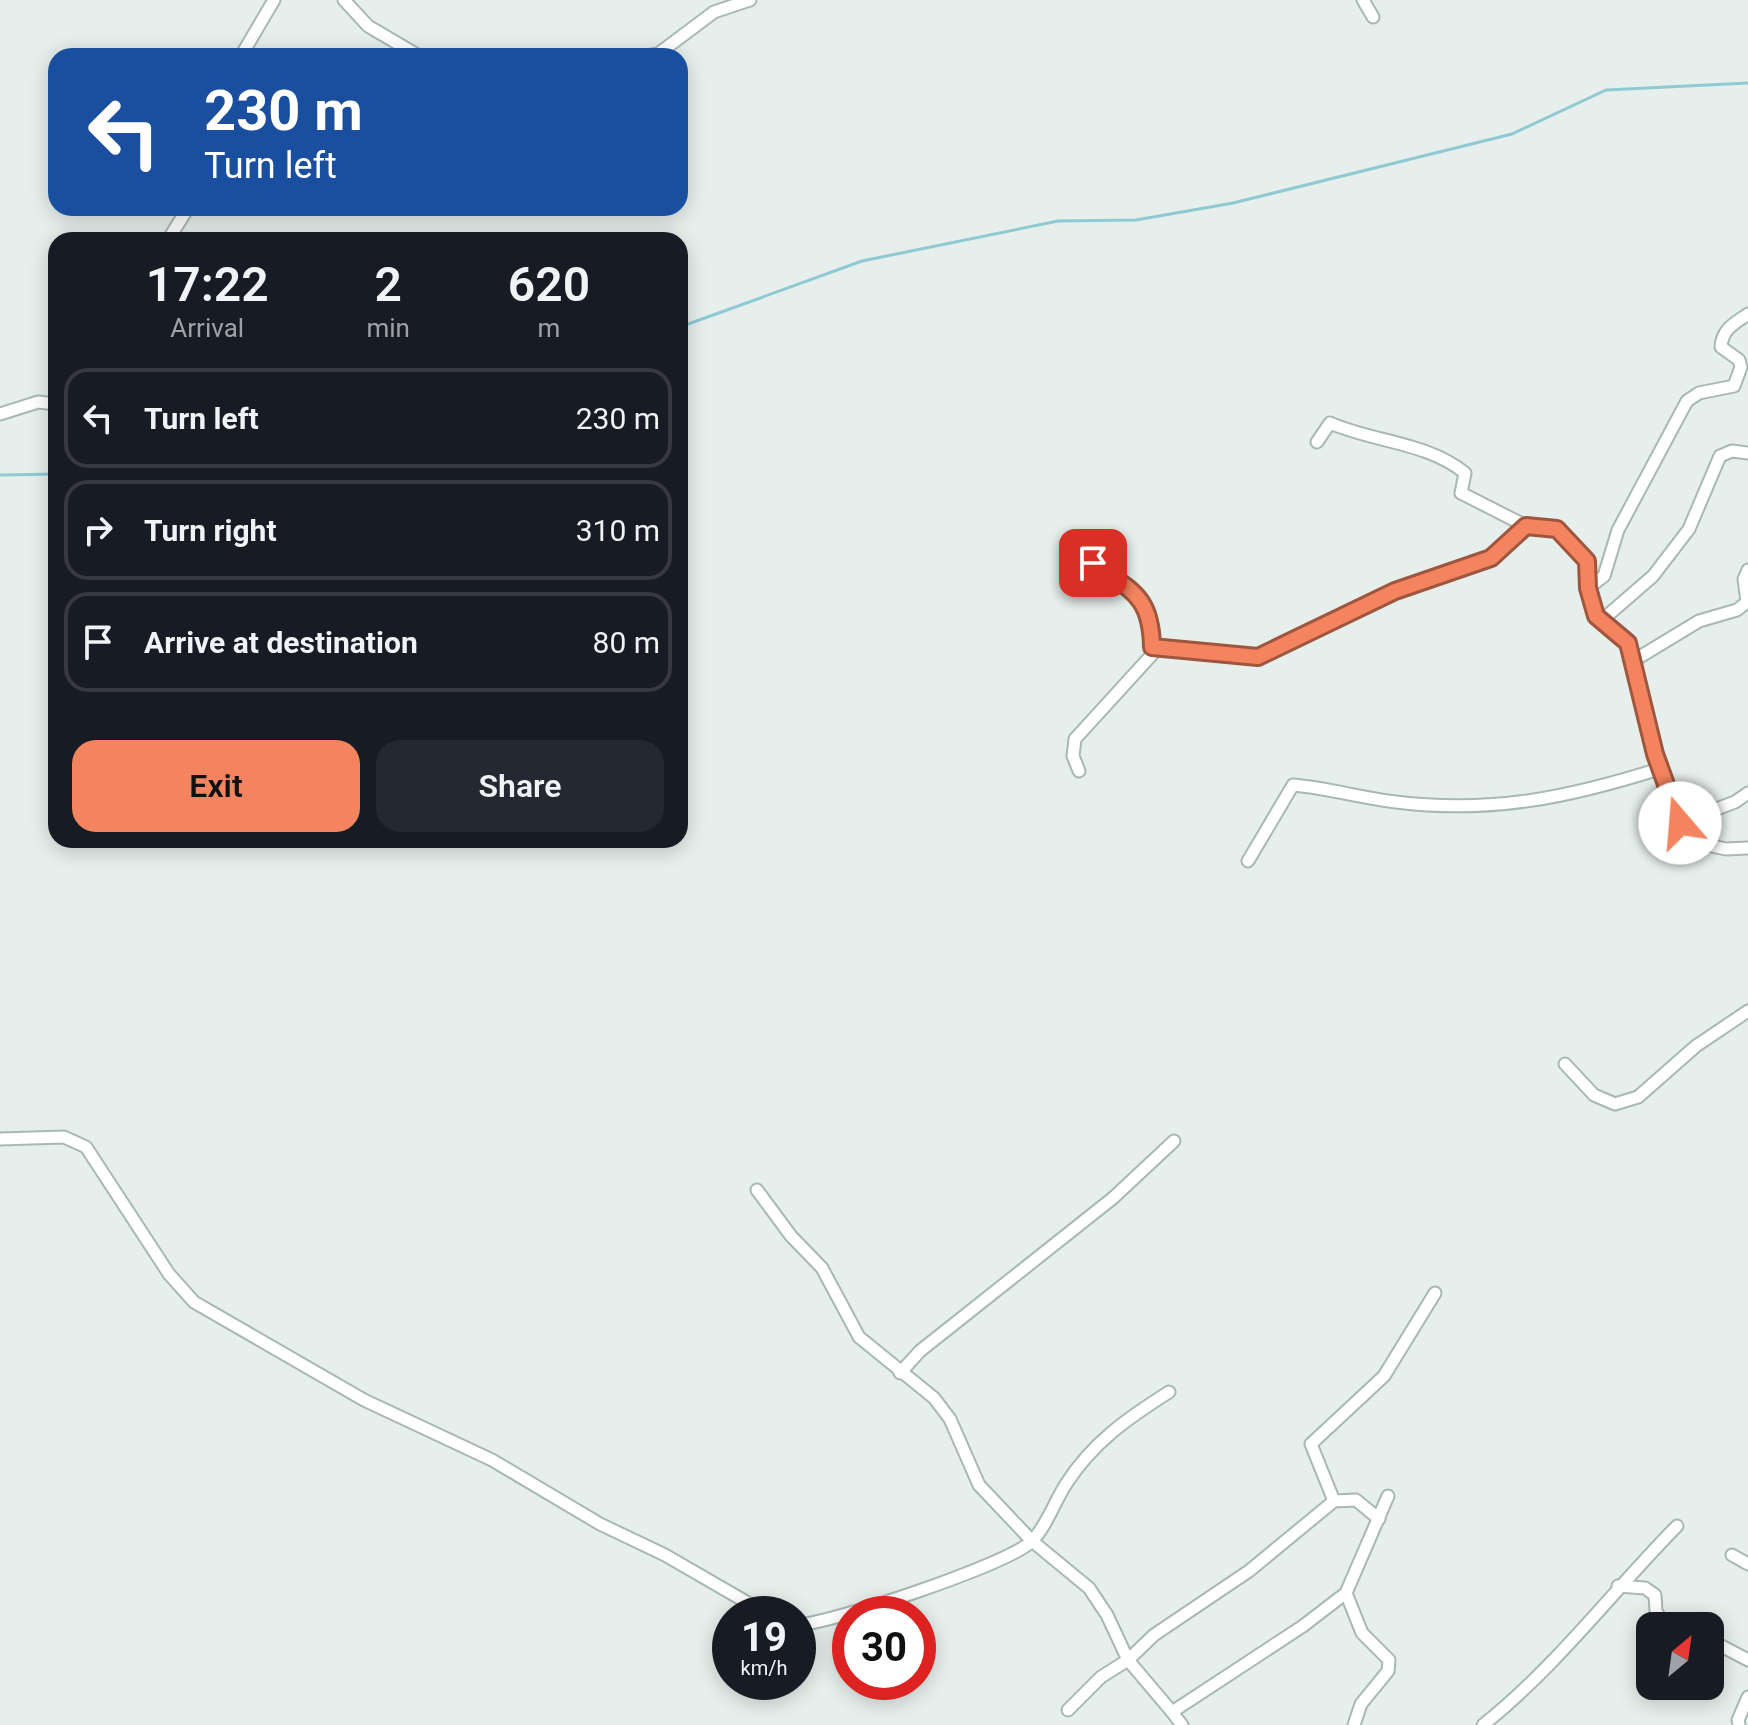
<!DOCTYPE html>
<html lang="en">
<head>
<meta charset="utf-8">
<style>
	:root { --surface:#171b24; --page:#242831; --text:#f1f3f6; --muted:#9ea1a6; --line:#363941; --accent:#f4845f }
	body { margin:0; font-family:Roboto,sans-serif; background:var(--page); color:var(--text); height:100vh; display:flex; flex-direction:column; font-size:30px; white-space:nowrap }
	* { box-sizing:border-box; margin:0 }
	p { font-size:26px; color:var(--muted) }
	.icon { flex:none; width:44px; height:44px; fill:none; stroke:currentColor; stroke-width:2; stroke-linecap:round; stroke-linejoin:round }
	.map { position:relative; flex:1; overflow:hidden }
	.drawer { position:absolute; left:48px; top:232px; width:640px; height:616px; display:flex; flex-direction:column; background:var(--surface); border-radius:24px; box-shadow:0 4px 20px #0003 }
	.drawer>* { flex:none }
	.top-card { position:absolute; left:48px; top:48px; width:640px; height:168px; border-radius:24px; box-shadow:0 4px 20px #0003; background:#1a4fa0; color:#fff; overflow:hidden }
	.needle { width:52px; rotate:29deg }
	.tools { position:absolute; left:1636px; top:1612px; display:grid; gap:16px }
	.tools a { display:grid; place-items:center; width:88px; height:88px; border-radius:16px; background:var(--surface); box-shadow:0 4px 20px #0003; font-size:40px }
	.speed { position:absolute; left:712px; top:1596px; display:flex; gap:16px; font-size:40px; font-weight:700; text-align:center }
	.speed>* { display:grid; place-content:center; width:104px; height:104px; border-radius:50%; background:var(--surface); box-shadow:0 4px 20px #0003; line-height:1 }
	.speed small { font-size:20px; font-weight:400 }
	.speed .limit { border:12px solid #d22; background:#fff; color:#111 }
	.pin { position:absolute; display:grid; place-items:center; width:68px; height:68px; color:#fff; margin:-34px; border-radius:16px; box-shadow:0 4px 12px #0006 }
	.me { position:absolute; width:88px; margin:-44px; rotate:342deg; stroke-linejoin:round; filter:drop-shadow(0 0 6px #0008) }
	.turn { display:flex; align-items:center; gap:28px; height:168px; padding:0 24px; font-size:36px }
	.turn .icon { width:104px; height:104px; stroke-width:2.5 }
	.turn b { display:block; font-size:56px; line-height:68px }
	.eta { display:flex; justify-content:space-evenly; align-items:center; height:136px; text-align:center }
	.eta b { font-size:48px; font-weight:600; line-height:56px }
	.button { display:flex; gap:16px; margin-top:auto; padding:16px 24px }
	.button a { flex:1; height:92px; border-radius:24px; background:var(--accent); color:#111; font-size:32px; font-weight:600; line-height:92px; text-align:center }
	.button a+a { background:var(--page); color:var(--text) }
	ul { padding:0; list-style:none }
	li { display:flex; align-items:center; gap:24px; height:100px; margin:0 16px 12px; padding:0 8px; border:4px solid var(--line); border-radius:24px }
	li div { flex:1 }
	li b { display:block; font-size:30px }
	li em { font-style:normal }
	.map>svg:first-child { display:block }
</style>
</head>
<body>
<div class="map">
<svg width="1748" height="1725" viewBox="0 0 1748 1725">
	<rect width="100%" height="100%" fill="#e6efeb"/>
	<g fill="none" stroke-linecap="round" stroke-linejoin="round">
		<!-- stream -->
		<g stroke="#8ec9d4" stroke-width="3">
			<polyline points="680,327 862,261 1058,221 1136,220 1233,203 1512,134 1606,90 1748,83"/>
			<polyline points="0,475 56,474"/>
		</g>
		<defs>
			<g id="minor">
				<polyline points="344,0 368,26 419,56"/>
				<polyline points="1363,0 1373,17"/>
				<polyline points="241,56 274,0"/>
				<polyline points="645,56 658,54 714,12 750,0"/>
				<polyline points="168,240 188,208"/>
				<polyline points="0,414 38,402 56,404"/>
				<path d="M1317,442L1330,423C1373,442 1427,442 1465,473L1461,493L1526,526L1557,529L1587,561L1590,603L1596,616L1628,643L1655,754L1680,823L1693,842L1726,849L1748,848"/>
				<path d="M1093,563C1131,591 1151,595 1152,647L1258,657L1395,591L1491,558L1526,526"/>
				<path d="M1588,588L1604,576L1618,530L1687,401L1699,393L1734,386L1741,367L1739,360L1721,347C1722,329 1735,323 1748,314"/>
				<polyline points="1601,621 1653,576 1689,529 1720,456 1732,451 1748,453"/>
				<polyline points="1633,661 1699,621 1737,610 1747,602 1744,579 1748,570"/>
				<polyline points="1079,771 1073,756 1075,739 1158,648"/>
				<polyline points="1680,823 1735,802 1748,793"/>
				<path d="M1248,861L1293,785C1328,788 1362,798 1396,802C1492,814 1571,797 1662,768"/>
				<polyline points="1565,1064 1594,1095 1615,1104 1638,1097 1696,1046 1748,1011"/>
				<polyline points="0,1139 64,1137 86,1147 169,1274 194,1302 364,1400 492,1460 600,1524 665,1555 767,1614"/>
				<polyline points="757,1190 791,1236 822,1268 859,1337 934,1398 950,1419 979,1485 1032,1541 1089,1588 1107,1615 1128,1660 1101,1677 1068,1710"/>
				<polyline points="900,1373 920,1351 1113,1198 1174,1141"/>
				<polyline points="1334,1501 1311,1444 1384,1376 1435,1293"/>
				<polyline points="1732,1555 1748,1564"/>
				<polyline points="1618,1586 1645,1588 1655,1595 1656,1611 1665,1626"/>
				<polyline points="1346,1593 1362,1633 1389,1660 1388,1671 1361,1704 1354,1725"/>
				<path d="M798,1625C832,1623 1009,1564 1032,1541C1046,1527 1055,1501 1066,1484C1093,1442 1128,1418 1169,1392"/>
				<polyline points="1710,1640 1748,1660"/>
				<polyline points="1172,1712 1128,1660 1154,1635 1249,1571 1334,1501 1356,1500 1379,1519"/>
				<polyline points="1182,1725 1172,1712 1303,1626 1346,1593 1388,1496"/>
				<path d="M1483,1725C1556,1667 1612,1592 1677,1526"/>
				<polyline points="1739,1725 1738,1720 1748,1697"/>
			</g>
		</defs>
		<!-- minor casing -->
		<use href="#minor" stroke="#a8b8b2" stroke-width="15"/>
		<!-- minor -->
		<use href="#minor" stroke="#fff" stroke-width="11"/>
	</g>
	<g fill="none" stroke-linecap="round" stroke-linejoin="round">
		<defs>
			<path id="route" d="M1093,563C1131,591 1151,595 1152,647L1258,657L1395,591L1491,558L1526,526L1557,529L1587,561L1588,588L1596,616L1628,643L1655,754L1680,823"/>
		</defs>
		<!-- route casing -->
		<use href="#route" stroke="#9f563e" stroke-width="20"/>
		<!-- route -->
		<use href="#route" stroke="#f4845f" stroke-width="14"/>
	</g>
</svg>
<div class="tools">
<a><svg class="needle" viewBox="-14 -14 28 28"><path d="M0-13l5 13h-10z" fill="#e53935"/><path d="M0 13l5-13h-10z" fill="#9ea1a6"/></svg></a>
</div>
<div class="speed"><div>19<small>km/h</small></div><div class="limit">30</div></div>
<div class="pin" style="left:1093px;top:563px;background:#d93025"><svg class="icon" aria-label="arrive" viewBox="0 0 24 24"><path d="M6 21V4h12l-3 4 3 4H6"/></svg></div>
<svg class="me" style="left:1680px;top:823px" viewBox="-20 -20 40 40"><circle r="19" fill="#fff"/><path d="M0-13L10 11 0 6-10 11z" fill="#f4845f"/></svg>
<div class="top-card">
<div class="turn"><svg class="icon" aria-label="left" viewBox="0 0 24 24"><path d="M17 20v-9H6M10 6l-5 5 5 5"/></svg><div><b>230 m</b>Turn left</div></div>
</div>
<section class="drawer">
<div class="eta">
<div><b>17:22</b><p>Arrival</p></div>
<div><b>2</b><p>min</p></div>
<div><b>620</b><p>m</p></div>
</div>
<ul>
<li><svg class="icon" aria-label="left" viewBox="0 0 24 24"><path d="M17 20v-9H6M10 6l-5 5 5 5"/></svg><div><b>Turn left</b></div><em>230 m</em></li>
<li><svg class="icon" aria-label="right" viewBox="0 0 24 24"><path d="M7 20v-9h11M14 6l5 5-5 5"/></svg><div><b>Turn right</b></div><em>310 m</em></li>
<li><svg class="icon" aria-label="arrive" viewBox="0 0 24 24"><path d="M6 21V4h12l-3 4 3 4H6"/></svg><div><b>Arrive at destination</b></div><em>80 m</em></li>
</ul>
<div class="button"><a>Exit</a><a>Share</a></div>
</section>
</div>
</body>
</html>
